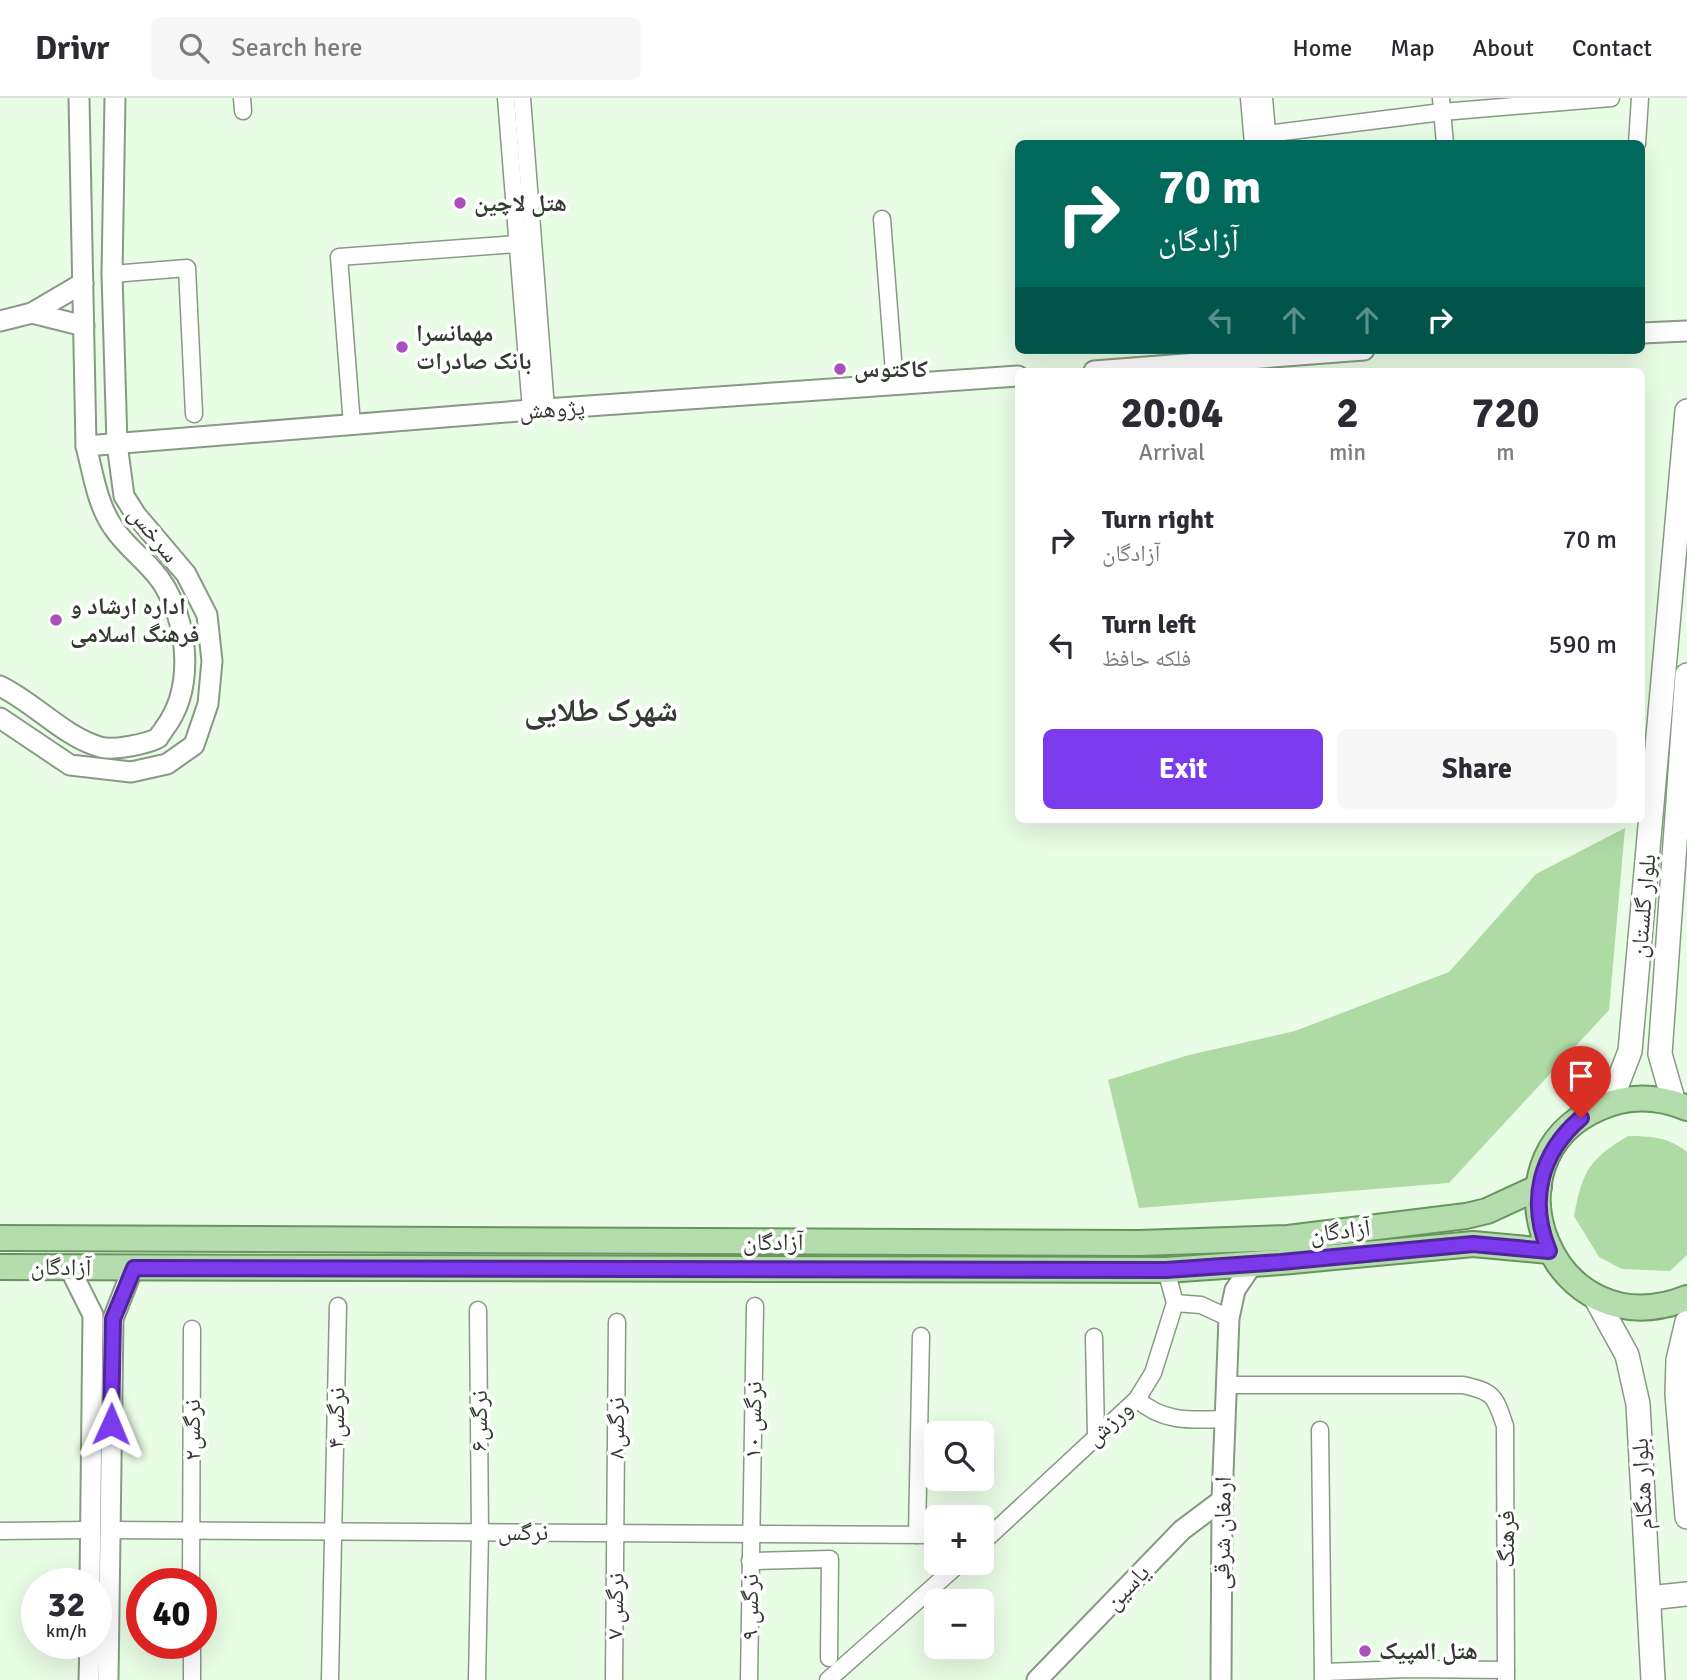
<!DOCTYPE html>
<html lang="en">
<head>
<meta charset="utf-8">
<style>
	:root { --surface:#fff; --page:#f7f7f7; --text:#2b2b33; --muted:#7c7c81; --line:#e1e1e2; --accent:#7c3aed }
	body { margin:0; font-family:Signika,"Noto Naskh Arabic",sans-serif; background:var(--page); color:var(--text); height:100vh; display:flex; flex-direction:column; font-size:26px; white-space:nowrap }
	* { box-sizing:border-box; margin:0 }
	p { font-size:23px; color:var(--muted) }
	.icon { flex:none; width:38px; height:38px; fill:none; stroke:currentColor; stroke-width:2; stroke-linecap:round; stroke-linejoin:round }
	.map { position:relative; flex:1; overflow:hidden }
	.sheet { position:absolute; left:1015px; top:270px; width:630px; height:455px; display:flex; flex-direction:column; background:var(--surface); border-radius:10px; box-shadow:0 7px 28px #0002 }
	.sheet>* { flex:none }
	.banner { position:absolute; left:1015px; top:42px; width:630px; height:214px; border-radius:10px; box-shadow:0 7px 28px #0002; background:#00695c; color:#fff; overflow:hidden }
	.buttons { position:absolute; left:924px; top:1323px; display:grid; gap:14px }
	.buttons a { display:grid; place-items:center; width:70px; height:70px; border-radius:10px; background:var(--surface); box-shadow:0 7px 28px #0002; font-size:35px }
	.speed { position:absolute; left:21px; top:1470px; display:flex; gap:14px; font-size:35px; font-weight:700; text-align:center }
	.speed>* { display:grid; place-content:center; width:91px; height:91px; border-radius:50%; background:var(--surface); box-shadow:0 7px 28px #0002; line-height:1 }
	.speed small { font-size:18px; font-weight:400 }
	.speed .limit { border:10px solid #d22; background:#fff; color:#111 }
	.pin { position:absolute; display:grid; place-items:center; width:60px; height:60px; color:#fff; margin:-72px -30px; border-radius:50% 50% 50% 0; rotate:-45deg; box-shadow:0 0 7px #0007 }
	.pin .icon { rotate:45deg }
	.me { position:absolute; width:77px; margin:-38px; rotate:1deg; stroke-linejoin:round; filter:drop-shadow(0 0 5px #0008) }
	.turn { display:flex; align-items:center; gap:24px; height:147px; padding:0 28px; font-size:32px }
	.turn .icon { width:91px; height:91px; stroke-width:2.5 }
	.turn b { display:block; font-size:49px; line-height:60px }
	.lanes { display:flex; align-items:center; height:66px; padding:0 28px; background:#0003; justify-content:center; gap:35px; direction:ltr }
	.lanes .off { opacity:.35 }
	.eta { display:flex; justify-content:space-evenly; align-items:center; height:119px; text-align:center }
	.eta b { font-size:42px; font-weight:800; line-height:49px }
	.action { display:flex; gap:14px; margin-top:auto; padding:14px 28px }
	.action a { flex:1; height:80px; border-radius:10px; background:var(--accent); color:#fff; font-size:28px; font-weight:800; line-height:80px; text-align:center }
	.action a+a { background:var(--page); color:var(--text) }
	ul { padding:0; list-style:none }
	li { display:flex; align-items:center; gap:21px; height:105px; padding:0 28px }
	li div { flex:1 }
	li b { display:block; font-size:26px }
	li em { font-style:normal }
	header { display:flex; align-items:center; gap:42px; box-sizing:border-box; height:98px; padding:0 35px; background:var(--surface); border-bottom:2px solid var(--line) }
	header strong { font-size:33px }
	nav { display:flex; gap:38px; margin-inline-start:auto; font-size:24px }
	.search { width:490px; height:63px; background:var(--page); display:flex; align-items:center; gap:18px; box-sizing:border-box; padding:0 24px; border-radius:10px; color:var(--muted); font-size:26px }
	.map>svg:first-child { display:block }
</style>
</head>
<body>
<header>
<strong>Drivr</strong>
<div class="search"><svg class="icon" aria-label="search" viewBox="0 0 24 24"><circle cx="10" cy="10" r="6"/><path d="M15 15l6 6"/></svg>Search here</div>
<nav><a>Home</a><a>Map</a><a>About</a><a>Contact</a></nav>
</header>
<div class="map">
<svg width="1687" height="1582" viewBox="0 0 1687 1582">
	<rect width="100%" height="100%" fill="#e9fce5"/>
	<!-- green -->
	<g fill="#aedaa4">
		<polygon points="1625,730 1609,912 1449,1085 1139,1110 1108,982 1189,957 1295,933 1449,874 1536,776"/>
		<path d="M1628,1038C1651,1038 1668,1039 1687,1054V1157L1670,1173L1622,1171L1599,1159L1574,1118C1582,1074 1589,1061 1628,1038Z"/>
	</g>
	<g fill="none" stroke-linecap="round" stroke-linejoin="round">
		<defs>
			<g id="minor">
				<polyline points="242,0 243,13"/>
				<polyline points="506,0 531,312"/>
				<polyline points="522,0 546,311"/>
				<polyline points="1249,0 1253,46"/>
				<polyline points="1264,0 1268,46"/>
				<polyline points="1441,0 1445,46"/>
				<polyline points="1267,36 1442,14 1611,0"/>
				<polyline points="1637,46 1640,0"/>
				<polyline points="882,121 895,287"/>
				<polyline points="112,176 187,170 194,316"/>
				<polyline points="352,327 339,159 518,146"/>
				<polyline points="1175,1205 1201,1207 1229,1220"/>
				<polyline points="1094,1239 1096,1337"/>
				<path d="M1227,1287H1463C1495,1294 1495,1299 1505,1328L1506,1582"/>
				<path d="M1137,1301C1163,1325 1192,1322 1225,1321"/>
				<polyline points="1320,1332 1323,1582"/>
				<polyline points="109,1432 936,1437"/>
				<polyline points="0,1433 90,1432"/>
				<polyline points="917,1437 921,1238"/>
				<polyline points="982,1445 1137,1301 1153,1275 1175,1205 1166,1172"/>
				<polyline points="750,1463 830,1461 829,1560"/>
				<polyline points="191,1486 192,1231"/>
				<polyline points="192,1545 192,1582"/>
				<polyline points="1324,1574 1408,1571 1506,1572"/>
				<polyline points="330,1582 338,1208"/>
				<polyline points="477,1582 480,1434 478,1212"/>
				<polyline points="614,1582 617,1224"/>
				<polyline points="749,1582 755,1208"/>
				<polyline points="828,1582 960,1465"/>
			</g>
			<g id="tertiary">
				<polyline points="32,215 84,228"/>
				<polyline points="0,223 32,215 83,185"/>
				<polyline points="1642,235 1687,233"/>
				<polyline points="1094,273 1364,252"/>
				<polyline points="86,348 531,312 1018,278"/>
				<path d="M0,588C35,605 63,638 100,649C112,653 147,646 158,640C158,639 164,632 164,631C194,592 189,531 165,489C152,466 127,451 113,429C97,406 93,375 86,348L79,0"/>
				<polyline points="0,620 70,667 131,674 167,666 194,647 208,606 212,563 207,517 186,476 136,417 124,398 117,346 112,176 115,0"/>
				<polyline points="69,1169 93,1217 90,1486"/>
				<polyline points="89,1582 90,1545"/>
				<polyline points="108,1582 113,1221 133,1170"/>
				<polyline points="1037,1582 1182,1432 1222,1402"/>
				<polyline points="1221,1582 1222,1402 1229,1220 1235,1192 1252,1167"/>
			</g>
			<g id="secondary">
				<polyline points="1610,1005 1630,953 1687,313"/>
				<polyline points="1674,1005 1660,956 1687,577"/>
				<polyline points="1595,1199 1627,1257 1638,1306 1653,1582"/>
				<polyline points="1687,1224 1678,1262 1677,1296 1687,1419"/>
				<polyline points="1649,1500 1687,1496"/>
			</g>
			<g id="primary">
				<path d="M1687,1010C1658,998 1628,997 1599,1010C1478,1062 1552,1254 1687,1200"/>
				<polyline points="0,1140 1139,1145 1288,1140 1466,1118 1487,1113 1539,1089"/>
				<polyline points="0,1169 1166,1172 1281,1164 1473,1146 1549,1153"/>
			</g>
		</defs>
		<!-- minor casing -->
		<use href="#minor" stroke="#889a85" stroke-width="19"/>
		<!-- tertiary casing -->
		<use href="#tertiary" stroke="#889a85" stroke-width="23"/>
		<!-- secondary casing -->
		<use href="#secondary" stroke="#889a85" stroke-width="26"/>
		<!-- primary casing -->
		<use href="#primary" stroke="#67955e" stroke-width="28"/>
		<!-- minor -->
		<use href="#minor" stroke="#fff" stroke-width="16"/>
		<!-- tertiary -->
		<use href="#tertiary" stroke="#fff" stroke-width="19"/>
		<!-- secondary -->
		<use href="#secondary" stroke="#fff" stroke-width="23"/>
		<!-- primary -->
		<use href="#primary" stroke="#b5dcac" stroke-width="24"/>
	</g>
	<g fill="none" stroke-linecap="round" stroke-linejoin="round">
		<defs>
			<path id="route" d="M111,1326L113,1221L134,1170L1166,1172L1281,1164L1473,1146L1549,1153C1528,1103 1540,1055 1581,1020"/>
		</defs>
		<!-- route casing -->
		<use href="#route" stroke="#51269a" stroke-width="18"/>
		<!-- route -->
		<use href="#route" stroke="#7c3aed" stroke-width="12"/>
	</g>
	<!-- markers -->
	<g fill="#a950bc" stroke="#fff" stroke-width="2.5">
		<circle cx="460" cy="105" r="7"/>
		<circle cx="402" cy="249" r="7"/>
		<circle cx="840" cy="271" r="7"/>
		<circle cx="56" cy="522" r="7"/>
		<circle cx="1365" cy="1553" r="7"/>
	</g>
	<g text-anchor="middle" stroke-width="7" stroke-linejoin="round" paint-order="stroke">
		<!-- poi labels -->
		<g font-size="24" font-weight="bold" fill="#343b32" stroke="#fff" text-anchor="start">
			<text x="474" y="113">هتل لاچین</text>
			<text x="416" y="243">مهمانسرا<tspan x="416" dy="28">بانک صادرات</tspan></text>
			<text x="854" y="279">کاکتوس</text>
			<text x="70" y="516">اداره ارشاد و<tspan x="70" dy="28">فرهنگ اسلامی</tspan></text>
			<text x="1379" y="1561">هتل المپیک</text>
		</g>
		<!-- street labels -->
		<g font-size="24" fill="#343b32" stroke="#fff">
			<text transform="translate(552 311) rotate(-4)" y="8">پژوهش</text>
			<text transform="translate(154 436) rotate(51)" y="8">سرخس</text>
			<text transform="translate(1643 808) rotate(-85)" y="8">بلوار گلستان</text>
			<text transform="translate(1340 1133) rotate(-7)" y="8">آزادگان</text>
			<text x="773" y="1152">آزادگان</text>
			<text transform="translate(61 1169) rotate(1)" y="8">آزادگان</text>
			<text transform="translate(336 1320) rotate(-89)" y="8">نرگس۴</text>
			<text transform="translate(753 1322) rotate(-89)" y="8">نرگس ۱۰</text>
			<text transform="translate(479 1323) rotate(-90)" y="8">نرگس۶</text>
			<text transform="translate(1109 1325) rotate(-42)" y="8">ورزش</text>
			<text transform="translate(616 1330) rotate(-90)" y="8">نرگس۸</text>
			<text transform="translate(192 1332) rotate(-90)" y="8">نرگس۲</text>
			<text transform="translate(1642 1386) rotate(-93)" y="8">بلوار هنگام</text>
			<text x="523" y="1442">نرگس</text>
			<text transform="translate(1222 1435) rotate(-89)" y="8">ارمغان شرقی</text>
			<text transform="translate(1506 1441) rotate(-90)" y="8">فرهنگ</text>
			<text transform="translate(1127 1489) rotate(-46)" y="8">یاسین</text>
			<text transform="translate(615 1508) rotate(-89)" y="8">نرگس ۷</text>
			<text transform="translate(750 1509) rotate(-90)" y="8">نرگس ۹</text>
		</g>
		<!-- district labels -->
		<g font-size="32" font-weight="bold" fill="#343b32" stroke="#fff">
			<text x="601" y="623">شهرک طلایی</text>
		</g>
	</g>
</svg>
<div class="buttons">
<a><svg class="icon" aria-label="search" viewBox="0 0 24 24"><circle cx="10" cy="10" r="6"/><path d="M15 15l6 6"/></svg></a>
<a>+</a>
<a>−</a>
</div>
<div class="speed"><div>32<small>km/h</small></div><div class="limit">40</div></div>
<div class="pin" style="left:1581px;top:1020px;background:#d93025"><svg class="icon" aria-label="arrive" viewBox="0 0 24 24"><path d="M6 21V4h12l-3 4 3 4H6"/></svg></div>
<svg class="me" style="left:111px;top:1326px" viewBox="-20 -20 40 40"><path d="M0-17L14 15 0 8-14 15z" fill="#7c3aed" stroke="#fff" stroke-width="4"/></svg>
<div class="banner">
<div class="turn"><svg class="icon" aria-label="right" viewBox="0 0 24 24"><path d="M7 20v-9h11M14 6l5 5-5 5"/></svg><div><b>70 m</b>آزادگان</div></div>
<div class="lanes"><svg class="icon off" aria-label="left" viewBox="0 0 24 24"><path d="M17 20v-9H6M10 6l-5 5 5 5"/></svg><svg class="icon off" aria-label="ahead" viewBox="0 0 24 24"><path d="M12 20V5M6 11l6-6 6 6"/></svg><svg class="icon off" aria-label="ahead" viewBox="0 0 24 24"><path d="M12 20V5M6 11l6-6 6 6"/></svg><svg class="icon" aria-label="right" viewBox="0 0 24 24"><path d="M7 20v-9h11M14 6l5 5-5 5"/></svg></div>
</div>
<section class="sheet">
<div class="eta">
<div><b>20:04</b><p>Arrival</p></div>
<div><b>2</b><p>min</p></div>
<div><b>720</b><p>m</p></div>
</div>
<ul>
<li><svg class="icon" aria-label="right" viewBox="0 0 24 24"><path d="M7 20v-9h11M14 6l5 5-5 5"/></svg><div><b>Turn right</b><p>آزادگان</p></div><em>70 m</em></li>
<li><svg class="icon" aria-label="left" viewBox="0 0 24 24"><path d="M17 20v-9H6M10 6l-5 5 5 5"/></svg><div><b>Turn left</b><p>فلکه حافظ</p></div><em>590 m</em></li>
</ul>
<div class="action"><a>Exit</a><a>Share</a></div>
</section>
</div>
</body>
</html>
